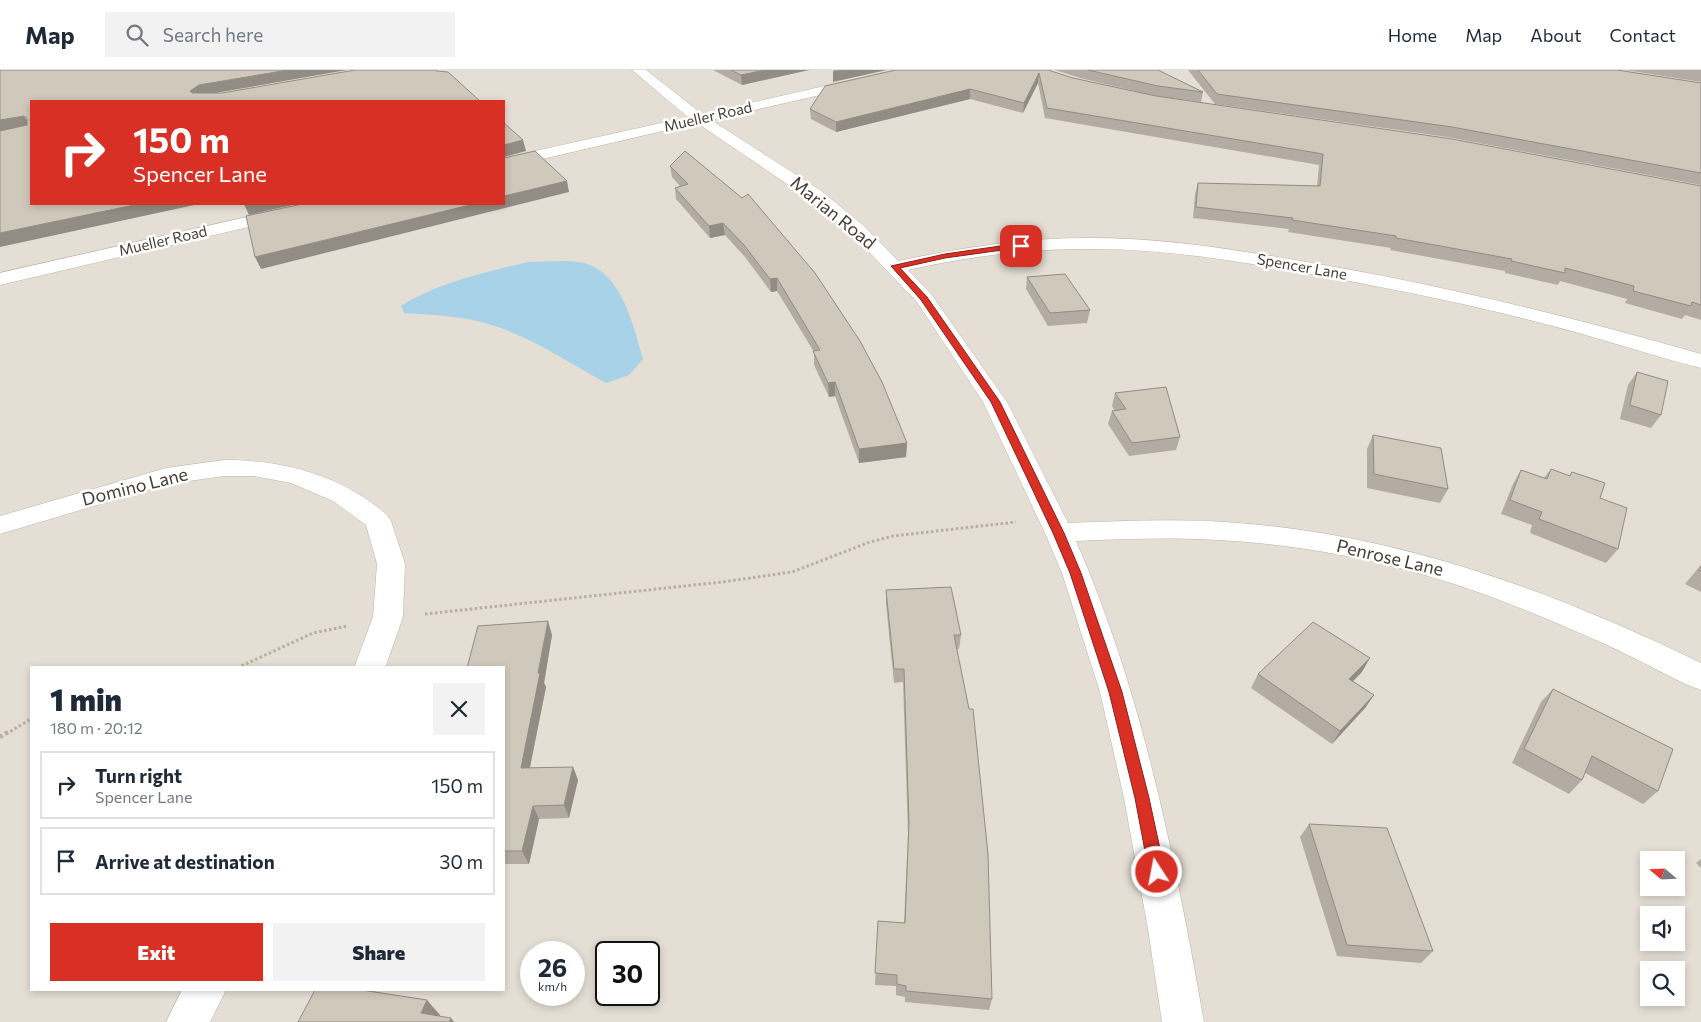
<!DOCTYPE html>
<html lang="en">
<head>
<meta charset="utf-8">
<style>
	:root { --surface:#fff; --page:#f2f2f3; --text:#1f2937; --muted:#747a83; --line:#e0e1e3; --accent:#d93025 }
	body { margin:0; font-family:Commissioner,sans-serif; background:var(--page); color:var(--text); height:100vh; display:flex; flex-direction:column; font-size:19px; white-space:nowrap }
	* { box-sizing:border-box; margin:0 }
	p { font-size:16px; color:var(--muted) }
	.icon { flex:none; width:28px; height:28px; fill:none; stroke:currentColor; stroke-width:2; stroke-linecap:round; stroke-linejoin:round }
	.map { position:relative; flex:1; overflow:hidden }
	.sheet { position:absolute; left:30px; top:596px; width:475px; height:325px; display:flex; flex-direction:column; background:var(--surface); border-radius:0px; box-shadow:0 2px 8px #0003 }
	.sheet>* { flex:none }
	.guide { position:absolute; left:30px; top:30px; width:475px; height:105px; border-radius:0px; box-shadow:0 2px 8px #0003; background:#d93025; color:#fff; overflow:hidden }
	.needle { width:32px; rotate:289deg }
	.tools { position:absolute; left:1640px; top:781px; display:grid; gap:10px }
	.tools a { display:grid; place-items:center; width:45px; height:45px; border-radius:0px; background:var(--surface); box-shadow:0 2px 8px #0003; font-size:25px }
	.speed { position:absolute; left:520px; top:871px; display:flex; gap:10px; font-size:25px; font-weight:700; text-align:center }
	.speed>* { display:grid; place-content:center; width:65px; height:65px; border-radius:50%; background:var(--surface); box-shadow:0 2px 8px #0003; line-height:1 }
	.speed small { font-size:12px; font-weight:400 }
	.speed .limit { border:2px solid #111; border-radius:8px; background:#fff; color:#111 }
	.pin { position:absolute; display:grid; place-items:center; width:42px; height:42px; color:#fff; margin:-21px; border-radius:10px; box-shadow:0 2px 8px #0006 }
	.me { position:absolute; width:55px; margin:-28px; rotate:349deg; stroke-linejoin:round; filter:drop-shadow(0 0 4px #0008) }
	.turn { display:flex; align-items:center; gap:18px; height:105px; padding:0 20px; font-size:22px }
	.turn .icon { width:65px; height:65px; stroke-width:2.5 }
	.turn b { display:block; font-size:35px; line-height:42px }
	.round { display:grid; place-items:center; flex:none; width:52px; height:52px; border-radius:0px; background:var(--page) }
	.head { display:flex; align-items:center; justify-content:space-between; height:85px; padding:0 20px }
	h1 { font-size:30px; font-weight:800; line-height:38px }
	.cta { display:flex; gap:10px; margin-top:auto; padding:10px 20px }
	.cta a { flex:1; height:58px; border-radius:0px; background:var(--accent); color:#fff; font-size:20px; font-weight:800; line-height:58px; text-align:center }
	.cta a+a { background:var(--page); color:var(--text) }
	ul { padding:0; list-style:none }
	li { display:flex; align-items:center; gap:15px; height:68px; margin:0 10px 8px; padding:0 10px; border:2px solid var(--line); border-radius:0px }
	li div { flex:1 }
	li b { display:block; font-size:19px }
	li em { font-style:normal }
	header { display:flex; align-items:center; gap:30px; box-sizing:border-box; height:70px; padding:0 25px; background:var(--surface); border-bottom:1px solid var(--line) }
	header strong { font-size:24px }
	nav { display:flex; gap:28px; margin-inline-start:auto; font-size:18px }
	.search { width:350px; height:45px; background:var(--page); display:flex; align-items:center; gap:12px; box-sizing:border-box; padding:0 18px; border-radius:0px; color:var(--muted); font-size:19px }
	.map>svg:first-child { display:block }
</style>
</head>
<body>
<header>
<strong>Map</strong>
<div class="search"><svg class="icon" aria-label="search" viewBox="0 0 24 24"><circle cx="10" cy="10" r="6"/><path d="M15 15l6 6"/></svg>Search here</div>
<nav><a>Home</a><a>Map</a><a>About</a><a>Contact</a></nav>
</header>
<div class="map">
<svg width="1701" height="952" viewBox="0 0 1701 952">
	<rect width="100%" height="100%" fill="#f1ede6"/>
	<!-- residential -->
	<path fill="#e4ded4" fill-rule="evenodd" d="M0,0H1701V952H0ZM31,31H504V134H31ZM31,598H504V920H31ZM1649,790H1676V818H1649ZM1649,845H1676V872H1649ZM531,882H574V925H531ZM606,882H649V925H606ZM1649,900H1676V928H1649Z"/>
	<!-- water -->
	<path fill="#a8d2e8" d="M528,192C544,192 562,190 578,192C621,197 633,255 643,289L629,305L606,313C569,293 533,268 492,255C464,246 433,245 404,243L401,236C437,213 487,202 528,192Z"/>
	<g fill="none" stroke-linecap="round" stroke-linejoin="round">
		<defs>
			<g id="minor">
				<path d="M632,0H646L702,44L895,0H918L912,4L711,50L820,120L863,155L898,191C960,178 1022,168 1085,168C1158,167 1230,179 1301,191C1437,214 1569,246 1701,284V298C1649,285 1597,267 1545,254C1462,232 1378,216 1294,201C1225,189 1155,178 1085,179C1025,179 966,187 908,200L931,224L1007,332L1068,453C1124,451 1181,448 1238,453C1401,465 1555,522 1701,593V620C1678,612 1657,599 1636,589C1600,571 1563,555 1525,540C1428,500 1322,475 1216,470C1170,467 1123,469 1076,471C1143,624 1175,789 1204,952H1162L1148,859L1124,728L1100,622L1062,503L1045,463L983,332L917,232L851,163L808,128L697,53L504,98V88L688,47Z"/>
				<polygon points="304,134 334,134 331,138 325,139 0,215 0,203"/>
				<path d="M224,390C275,390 326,401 369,431C377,437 386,442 391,451L405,494L403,547L385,598H354L373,547L377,494L366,455L333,431L291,413L254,406H224L168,414L0,464V446L166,398Z"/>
				<polygon points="182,920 226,920 210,952 166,952"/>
			</g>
		</defs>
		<!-- minor casing -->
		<use href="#minor" stroke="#bbb4a9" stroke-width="1"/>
		<!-- path-far1 -->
		<g stroke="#bbae9c" stroke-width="3" stroke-dasharray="2.5 2.5" stroke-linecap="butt">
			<polyline points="425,544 722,512 792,502 870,472 893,466 1016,452"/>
			<polyline points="237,598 313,563 347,556"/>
			<polyline points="6,664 31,649"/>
		</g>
		<!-- path -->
		<polyline stroke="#bbae9c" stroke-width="4.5" stroke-dasharray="3 3" stroke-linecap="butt" points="0,667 8,662"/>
		<!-- minor -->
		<use href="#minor" fill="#fff" fill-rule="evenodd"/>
	</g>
	<!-- wall -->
	<g fill="#b4aca2">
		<polygon points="713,0 809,0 742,15"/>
		<polygon points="1048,0 1073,8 1156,26 1701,116 1701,250 1685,245 1682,249 1625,233 1627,229 1560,211 1558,215 1505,203 1505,201 1390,180 1391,178 1288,162 1289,159 1193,148 1195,124 1198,113 1317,116 1319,95 1045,48 1038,13 1023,43 970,29 836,62 811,49 810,39"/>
		<polygon points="1055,0 1158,0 1203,22 1201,32 1156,26 1080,8"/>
		<polygon points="1188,0 1618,0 1701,13 1701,115 1447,67 1215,34"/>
		<polygon points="1625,0 1701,0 1701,12"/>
		<polygon points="685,81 907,373 906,387 859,393 835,326 829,327 814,295 814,282 777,221 771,222 745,187 725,165 710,168 676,129 675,118 680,116 672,107 670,96"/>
		<polygon points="1027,207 1090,240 1087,253 1048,256 1026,219"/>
		<polygon points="1637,302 1661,345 1651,358 1620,349 1628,315"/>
		<polygon points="1115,323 1180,367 1176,380 1129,386 1108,354 1112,341 1114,340 1112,336"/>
		<polygon points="1373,365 1448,419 1440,433 1367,418 1367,379"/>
		<polygon points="1551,399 1569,406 1572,402 1600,428 1618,479 1606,493 1530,463 1532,455 1501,444 1513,414 1521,400 1544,408"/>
		<polygon points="1701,495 1701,522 1685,514"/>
		<polygon points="886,520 961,565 959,579 957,579 992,929 989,940 905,932 905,927 896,925 896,916 875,915 878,851 904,853 908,765 903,612 894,613 886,534"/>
		<polygon points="552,565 544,613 546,617 530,698 573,697 578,710 569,748 539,749 529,794 504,794 504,598"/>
		<polygon points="1362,602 1353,611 1374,625 1365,638 1332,674 1251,618 1258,604"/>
		<polygon points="1553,619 1658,721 1643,734 1585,703 1582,710 1569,724 1512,693 1541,632"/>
		<polygon points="1309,754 1433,881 1421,893 1337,886 1300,767"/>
		<polygon points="1701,789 1701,798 1696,793"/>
	</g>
	<!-- shaded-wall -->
	<g fill="#928c84">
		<polygon points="288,0 347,0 204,25 195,31 190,21 199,15"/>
		<polygon points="765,0 809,0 742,15 741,5"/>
		<polygon points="844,0 887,0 833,12 833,2"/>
		<polygon points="1039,3 1038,13 1023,43 1024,33"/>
		<polygon points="970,19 970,29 836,62 836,52"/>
		<polygon points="24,46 31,56 0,62 0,50"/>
		<polygon points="523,70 526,81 504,87 504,75"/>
		<polygon points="567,111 569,122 261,199 255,187 474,134 504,134 504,126"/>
		<polygon points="139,134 199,134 0,177 0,163"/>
		<polygon points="244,134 297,134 249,145"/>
		<polygon points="723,153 725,165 710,168 709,156"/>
		<polygon points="777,208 777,221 771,222 770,209"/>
		<polygon points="835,312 835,326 829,327 828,313"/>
		<polygon points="907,373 906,387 859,393 859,379"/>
		<polygon points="548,551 552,565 544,613 546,617 527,711 521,698"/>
		<polygon points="1370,588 1362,602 1341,623 1349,609"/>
		<polygon points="1374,625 1365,638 1332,674 1340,661"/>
		<polygon points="573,697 578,710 569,748 564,735"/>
		<polygon points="533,736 539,749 529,794 522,781"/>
		<polygon points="427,930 440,945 437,952 421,943"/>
		<polygon points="451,948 454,952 449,952"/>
	</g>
	<!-- building -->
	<g fill="#d1c8bc" stroke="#928c84">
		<polygon points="0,0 288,0 199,15 190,21 192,23 222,23 355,0 436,0 436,1 448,2 480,31 31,31 31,134 139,134 0,163 0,61 27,55 27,48 24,46 0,50"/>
		<polygon points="731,0 765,0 741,5"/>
		<polygon points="835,0 844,0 833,2"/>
		<polygon points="896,0 1048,0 1073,8 1156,26 1452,69 1701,116 1701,235 1692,232 1691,236 1633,221 1634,216 1565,198 1565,203 1511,191 1512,189 1396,168 1396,166 1292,150 1293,148 1196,137 1198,113 1320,116 1323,84 1047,38 1039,3 1024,33 970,19 836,52 810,39 825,16"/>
		<polygon points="1088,0 1158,0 1203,22 1158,16"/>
		<polygon points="1198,0 1617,0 1701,13 1701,103 1452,57 1217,24"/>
		<polygon points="504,53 523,70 504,75"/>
		<polygon points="535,81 567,111 504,126 504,88"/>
		<polygon points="685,81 742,128 748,124 815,203 860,271 882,312 907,373 859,379 835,312 828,313 813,281 820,280 777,208 770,209 744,175 723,153 709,156 675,118 688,114 670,96"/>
		<polygon points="302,134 474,134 255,187 246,146"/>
		<polygon points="1065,204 1090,240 1050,243 1027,207"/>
		<polygon points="1637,302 1668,311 1661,345 1630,335"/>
		<polygon points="1166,317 1180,367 1132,373 1112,341 1126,339 1115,323"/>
		<polygon points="1373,365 1441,378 1448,419 1374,404"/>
		<polygon points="1551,399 1570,406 1572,402 1605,413 1600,428 1627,438 1618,479 1539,449 1542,442 1510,430 1521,400 1547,409"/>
		<polygon points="1701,496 1701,501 1698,500"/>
		<polygon points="951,517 961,565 954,565 969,639 973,639 988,784 992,929 906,921 906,916 897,914 897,905 875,903 878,851 905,853 909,752 904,599 894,599 886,520"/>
		<polygon points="548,551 538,603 540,603 521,698 573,697 564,735 533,736 522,781 504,781 504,598 467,598 478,556"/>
		<polygon points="1313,552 1370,588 1349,609 1374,625 1340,661 1258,604"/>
		<polygon points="1553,619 1673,679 1658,721 1592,686 1582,710 1524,679"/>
		<polygon points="1309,754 1387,758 1433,881 1347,875"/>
		<polygon points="315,920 362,920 427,930 421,943 451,948 449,952 298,952"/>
	</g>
	<!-- route -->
	<polygon fill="#d93025" stroke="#8d1f18" points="1021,173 1024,174 1024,177 945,188 900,198 927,227 1000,332 1064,463 1081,503 1122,622 1149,728 1165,802 1162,808 1157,810 1152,808 1149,802 1135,728 1109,622 1070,503 1053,463 991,332 921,230 891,196 945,184"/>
	<g text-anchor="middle" stroke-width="5" stroke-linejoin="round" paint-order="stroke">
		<!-- far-street labels -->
		<g font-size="15" fill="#433d36" stroke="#fff">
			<text transform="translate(708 47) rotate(-13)" y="5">Mueller Road</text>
			<text transform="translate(163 171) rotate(-13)" y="5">Mueller Road</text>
			<text transform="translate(1302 197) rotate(10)" y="5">Spencer Lane</text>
		</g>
		<!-- street labels -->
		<g font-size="18" fill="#433d36" stroke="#fff">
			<text transform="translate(833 143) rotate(39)" y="6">Marian Road</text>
			<text transform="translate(135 417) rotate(-14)" y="6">Domino Lane</text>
			<text transform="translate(1390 488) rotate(13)" y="6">Penrose Lane</text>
		</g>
	</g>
</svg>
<div class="tools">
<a><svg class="needle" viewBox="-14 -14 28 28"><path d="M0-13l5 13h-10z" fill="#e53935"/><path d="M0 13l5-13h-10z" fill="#747a83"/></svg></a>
<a><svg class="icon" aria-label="sound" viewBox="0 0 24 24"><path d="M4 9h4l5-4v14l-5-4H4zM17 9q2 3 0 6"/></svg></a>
<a><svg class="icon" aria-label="search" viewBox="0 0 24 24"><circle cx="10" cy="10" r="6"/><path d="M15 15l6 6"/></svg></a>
</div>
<div class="speed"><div>26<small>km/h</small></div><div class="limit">30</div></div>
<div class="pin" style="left:1021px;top:176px;background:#d93025"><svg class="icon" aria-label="arrive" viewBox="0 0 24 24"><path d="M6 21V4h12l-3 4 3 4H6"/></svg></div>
<svg class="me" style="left:1157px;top:802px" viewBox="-20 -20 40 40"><circle r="17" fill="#d93025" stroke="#fff" stroke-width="3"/><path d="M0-11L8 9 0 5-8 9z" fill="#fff"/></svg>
<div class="guide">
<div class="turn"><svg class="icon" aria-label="right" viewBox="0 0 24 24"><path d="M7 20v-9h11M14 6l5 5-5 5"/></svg><div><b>150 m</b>Spencer Lane</div></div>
</div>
<section class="sheet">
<div class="head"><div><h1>1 min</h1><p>180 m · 20:12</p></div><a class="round"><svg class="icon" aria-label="close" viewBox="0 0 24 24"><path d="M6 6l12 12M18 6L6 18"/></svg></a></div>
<ul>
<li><svg class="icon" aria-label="right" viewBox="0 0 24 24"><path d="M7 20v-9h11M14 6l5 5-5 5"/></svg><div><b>Turn right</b><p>Spencer Lane</p></div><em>150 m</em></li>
<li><svg class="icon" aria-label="arrive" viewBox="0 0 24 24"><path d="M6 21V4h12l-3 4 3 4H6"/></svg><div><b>Arrive at destination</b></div><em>30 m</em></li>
</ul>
<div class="cta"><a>Exit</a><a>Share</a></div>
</section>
</div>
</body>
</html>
